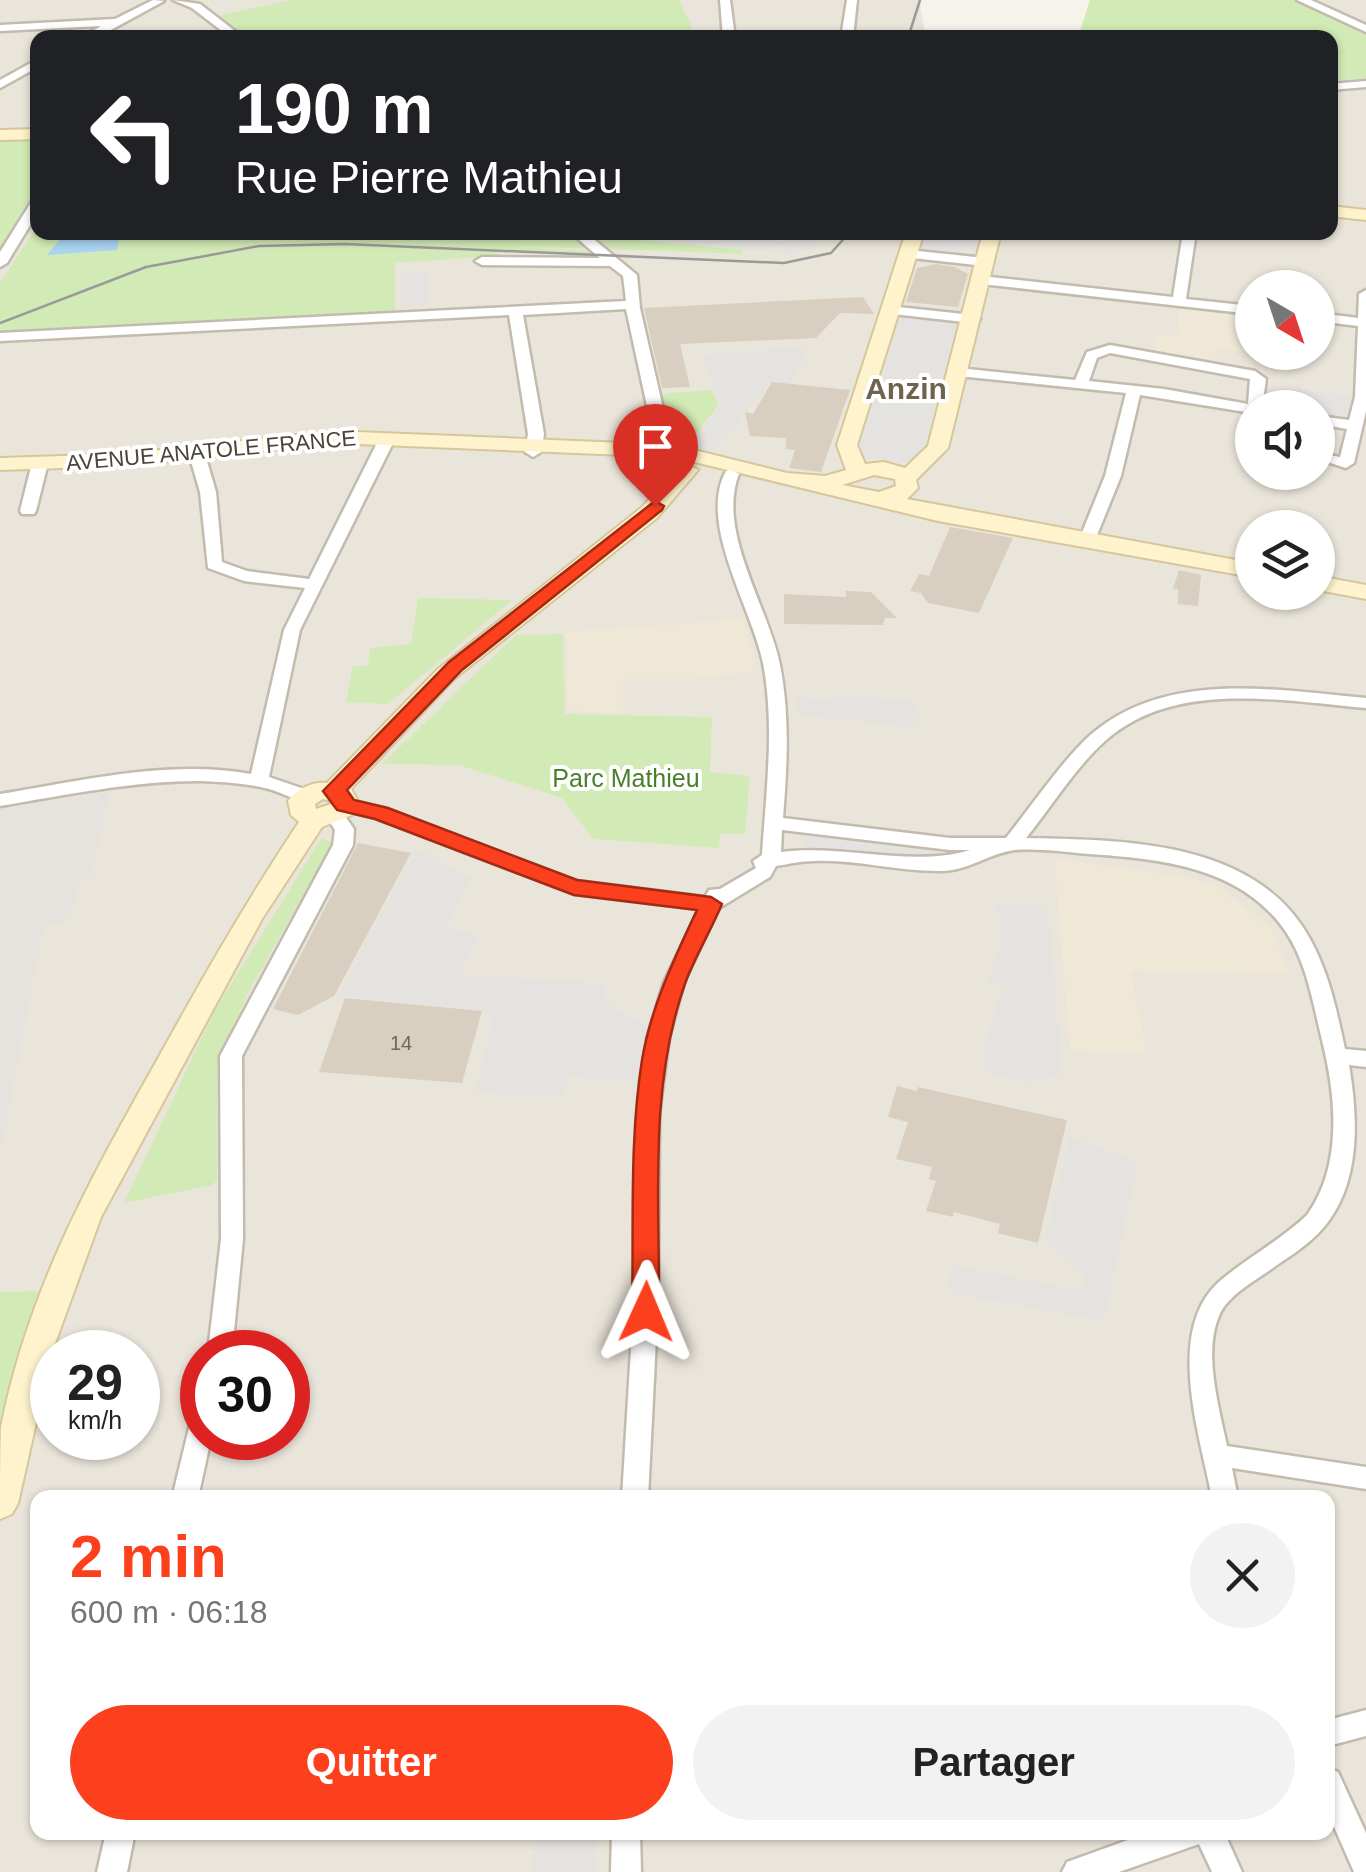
<!DOCTYPE html>
<html lang="fr">
<head>
<meta charset="utf-8">
<style>
	:root { --surface:#fff; --page:#f2f2f2; --text:#222; --muted:#767676; --accent:#fc3f1d }
	body { margin:0; font-family:Helvetica,sans-serif; background:var(--page); color:var(--text); height:100vh; display:flex; flex-direction:column; font-size:38px; white-space:nowrap }
	* { box-sizing:border-box; margin:0 }
	p { font-size:32px; color:var(--muted) }
	.icon { flex:none; width:55px; height:55px; fill:none; stroke:currentColor; stroke-width:2; stroke-linecap:round; stroke-linejoin:round }
	.map { position:relative; flex:1; overflow:hidden }
	.details { position:absolute; left:30px; top:1490px; width:1305px; height:350px; display:flex; flex-direction:column; background:var(--surface); border-radius:20px; box-shadow:0 2px 8px #0004 }
	.details>* { flex:none }
	.guide { position:absolute; left:30px; top:30px; width:1308px; height:210px; border-radius:20px; box-shadow:0 2px 8px #0004; background:#202124; color:#fff; overflow:hidden }
	.needle { width:65px; rotate:141deg }
	.controls { position:absolute; left:1235px; top:270px; display:grid; gap:20px }
	.controls a { display:grid; place-items:center; width:100px; height:100px; border-radius:50%; background:var(--surface); box-shadow:0 2px 8px #0004; font-size:50px }
	.speed { position:absolute; left:30px; top:1330px; display:flex; gap:20px; font-size:50px; font-weight:700; text-align:center }
	.speed>* { display:grid; place-content:center; width:130px; height:130px; border-radius:50%; background:var(--surface); box-shadow:0 2px 8px #0004; line-height:1 }
	.speed small { font-size:25px; font-weight:400 }
	.speed .limit { border:15px solid #d22; background:#fff; color:#111 }
	.pin { position:absolute; display:grid; place-items:center; width:85px; height:85px; color:#fff; margin:-102px -42px; border-radius:50% 50% 50% 0; rotate:-45deg; box-shadow:0 0 10px #0007 }
	.pin .icon { rotate:45deg }
	.me { position:absolute; width:110px; margin:-55px; rotate:1deg; stroke-linejoin:round; filter:drop-shadow(0 0 8px #0008) }
	.turn { display:flex; align-items:center; gap:35px; height:210px; padding:0 40px; font-size:45px }
	.turn .icon { width:130px; height:130px; stroke-width:2.5 }
	.turn b { display:block; font-size:70px; line-height:85px }
	.round { display:grid; place-items:center; flex:none; width:105px; height:105px; border-radius:52px; background:var(--page) }
	.overview { display:flex; align-items:center; justify-content:space-between; height:170px; padding:0 40px }
	h1 { font-size:60px; font-weight:800; line-height:75px; color:var(--accent) }
	.action { display:flex; gap:20px; margin-top:auto; padding:20px 40px }
	.action a { flex:1; height:115px; border-radius:60px; background:var(--accent); color:#fff; font-size:40px; font-weight:800; line-height:115px; text-align:center }
	.action a+a { background:var(--page); color:var(--text) }
	.map>svg:first-child { display:block }
</style>
</head>
<body>
<div class="map">
<svg width="1366" height="1872" viewBox="0 0 1366 1872">
	<rect width="100%" height="100%" fill="#f6f3ec"/>
	<!-- residential -->
	<path fill="#eae5da" fill-rule="evenodd" d="M0,0H919L926,37L38,38V232H1330V38L1280,0H1366V1872H0ZM1252,288H1318V352H1252ZM1252,408H1318V472H1252ZM1252,528H1318V592H1252ZM52,1352H138V1438H52ZM202,1352H288V1438H202ZM38,1498H1328V1832H38Z"/>
	<!-- industrial -->
	<polygon fill="#e6e2dd" points="110,791 92,877 80,878 70,922 44,924 0,1157 0,807"/>
	<!-- education -->
	<g fill="#efe8d6">
		<polygon points="1179,307 1252,315 1251,352 1218,349 1216,360 1154,351 1158,334 1177,336"/>
		<polygon points="744,619 755,660 752,672 691,679 623,680 624,714 568,711 566,632"/>
		<polygon points="1054,858 1193,878 1219,887 1271,927 1290,974 1131,971 1146,1052 1070,1051"/>
	</g>
	<!-- green -->
	<g fill="#d2eab5">
		<polygon points="291,0 679,0 694,33 646,32 645,38 247,38 217,16"/>
		<polygon points="1090,0 1296,0 1366,33 1366,78 1330,81 1330,38 1079,34"/>
		<polygon points="37,138 37,192 0,249 0,139"/>
		<polygon points="37,226 38,232 566,233 585,248 507,247 588,251 595,256 500,252 495,256 395,263 395,312 10,336 0,332 0,283"/>
		<polygon points="591,235 742,250 741,254 612,249"/>
		<polygon points="712,390 718,405 686,448 672,446 661,394"/>
		<polygon points="418,598 512,600 388,704 346,702 353,666 368,666 370,648 411,644"/>
		<polygon points="563,634 565,714 712,717 710,772 750,776 745,834 720,834 719,848 593,839 562,798 459,765 382,764 516,635"/>
		<polygon points="321,839 333,842 247,995 217,1064 217,1179 213,1185 124,1203 215,1010"/>
		<polygon points="42,1291 0,1451 0,1292"/>
	</g>
	<!-- parking -->
	<g fill="#e5e3e0">
		<polygon points="593,232 699,232 787,242 792,233 822,233 811,250 791,254 591,235"/>
		<polygon points="922,233 986,233 979,257 916,251"/>
		<polygon points="429,271 429,305 400,307 400,272"/>
		<polygon points="894,314 962,321 931,452 914,463 856,456"/>
		<polygon points="803,347 806,360 794,374 794,383 770,382 713,454 695,450 706,437 698,435 720,406 701,355"/>
		<polygon points="1263,385 1284,392 1299,389 1354,397 1352,416 1340,421 1318,417 1318,408 1266,407 1262,403"/>
		<polygon points="837,694 914,702 922,729 796,714 795,697 832,701"/>
		<polygon points="817,832 959,849 942,862 799,846"/>
		<polygon points="415,850 429,854 472,878 447,929 479,935 461,975 605,983 606,998 620,1013 647,1024 636,1082 569,1077 564,1098 474,1092 494,1012 338,996"/>
		<polygon points="997,903 1048,904 1062,1075 1024,1083 985,1072 985,1043 1003,988 987,982 1001,942"/>
		<polygon points="1069,1136 1138,1162 1104,1321 949,1293 951,1264 1082,1291 1085,1276 1045,1243"/>
		<polygon points="536,1833 597,1833 596,1872 531,1872"/>
	</g>
	<!-- water -->
	<polygon fill="#a9d4f2" points="65,233 120,233 117,250 47,255"/>
	<!-- building -->
	<g fill="#d8cfc1">
		<polygon points="936,264 955,267 968,274 958,307 906,302 917,268"/>
		<polygon points="863,297 874,314 840,313 816,338 680,344 690,387 662,388 644,308"/>
		<polygon points="772,382 850,390 821,472 789,468 795,450 786,449 786,438 750,436 745,412 753,414"/>
		<polygon points="950,527 1013,538 979,613 928,603 921,593 910,591 919,574 929,576"/>
		<polygon points="1179,570 1201,575 1198,606 1178,604 1178,589 1173,589"/>
		<polygon points="846,591 871,592 897,618 885,618 883,625 784,624 784,594 846,597"/>
		<polygon points="358,843 411,853 334,996 298,1015 273,1009"/>
		<polygon points="345,998 482,1011 462,1083 319,1072"/>
		<polygon points="897,1086 917,1091 918,1087 1067,1120 1038,1243 998,1233 1000,1224 954,1212 953,1217 926,1211 936,1181 929,1179 932,1167 896,1159 908,1122 888,1117"/>
	</g>
	<g fill="none" stroke-linecap="round" stroke-linejoin="round">
		<defs>
			<g id="street">
				<polygon points="153,0 164,1 96,38 81,38 101,26 0,31 0,25 115,19"/>
				<polygon points="173,0 200,4 244,38 231,38 192,8"/>
				<polygon points="720,0 730,0 735,38 723,38"/>
				<polygon points="847,0 857,0 853,38 841,38"/>
				<polygon points="1297,0 1311,0 1366,25 1366,32"/>
				<polygon points="38,59 38,67 0,88 0,80"/>
				<polygon points="1366,81 1366,87 1330,90 1330,84"/>
				<polygon points="38,197 38,212 7,263 0,267 0,252 32,201"/>
				<polygon points="570,232 585,232 637,275 640,308 673,452 670,455 665,457 657,452 626,309 523,315 544,434 541,452 533,457 525,452 528,434 509,315 0,341 0,333 626,301 623,276 610,266 482,265 475,261 482,257 600,258"/>
				<polygon points="1183,232 1196,232 1186,299 1252,306 1252,314 981,284 974,280 981,276 1173,297"/>
				<polygon points="908,250 985,258 992,262 985,266 903,257 903,251"/>
				<polygon points="1366,290 1366,411 1354,463 1346,468 1321,460 1329,455 1340,457 1347,429 1318,424 1318,416 1349,420 1355,397 1358,326 1318,321 1318,313 1358,318 1359,294"/>
				<polygon points="889,306 973,315 980,319 973,323 884,313 882,310"/>
				<path d="M1110,345L1255,371L1266,379L1262,408H1252V413L1140,395L1121,476L1097,535L1089,540L1081,535L1105,476L1126,393L958,376L951,372L958,368L1075,380L1087,352ZM1110,353L1250,379L1248,404L1164,389L1089,381L1097,358Z"/>
				<path d="M387,434L395,439L300,630L269,777L313,792L315,796L313,800C297,803 284,793 269,789C246,783 222,782 200,781C133,781 66,795 0,806V794C81,781 169,759 251,774L284,630L305,588L244,581L208,568L200,492L188,451L196,446L204,451L216,492L222,562L247,571L309,579L379,439Z"/>
				<polygon points="40,458 48,463 36,511 34,514 22,514 20,511 32,463"/>
				<path d="M731,469L739,474C716,531 769,608 780,665C790,716 787,767 783,818L950,838H1006C1030,808 1066,755 1094,732C1169,670 1276,690 1366,698V708C1281,701 1174,679 1105,741C1075,768 1051,807 1026,838C1125,840 1256,840 1310,939C1329,973 1337,1012 1345,1049L1366,1051V1067L1349,1065C1358,1118 1361,1183 1324,1227C1309,1245 1288,1257 1270,1270C1253,1282 1227,1296 1219,1316C1203,1353 1219,1408 1227,1446L1366,1467V1489L1232,1468L1238,1498H1212C1200,1435 1164,1330 1220,1281C1248,1257 1281,1240 1307,1215C1343,1165 1336,1096 1322,1040C1313,1004 1307,963 1286,932C1242,867 1162,859 1090,854C1066,852 1039,848 1015,850C990,853 967,871 942,871C899,872 856,859 814,861C801,861 789,864 776,866L770,877L719,908L684,982L669,1038L659,1114L658,1299L648,1498H622L634,1299L637,1114L647,1038L664,982L699,909L574,894L375,818L338,809L336,805L345,799L387,809L577,881L705,897L709,890L720,889L756,868L753,861L762,855C766,792 775,726 763,663C752,608 697,523 726,471ZM782,830L950,850H970C913,868 843,844 781,852Z"/>
				<polygon points="335,810 342,812 354,829 353,845 242,1056 243,1239 232,1352 208,1352 221,1239 220,1056 333,845 335,830 326,816"/>
				<polygon points="202,1413 202,1438 211,1438 198,1498 172,1498 190,1424 193,1416"/>
				<polygon points="1366,1710 1366,1736 1328,1746 1328,1720"/>
				<polygon points="1328,1768 1338,1772 1366,1833 1366,1872 1354,1872 1328,1813"/>
				<polygon points="106,1832 135,1832 127,1872 97,1872"/>
				<polygon points="612,1832 640,1832 641,1872 611,1872"/>
				<polygon points="1150,1832 1224,1832 1242,1872 1212,1872 1199,1844 1119,1872 1062,1872 1067,1862"/>
			</g>
			<g id="secondary">
				<polygon points="38,129 38,139 0,140 0,130"/>
				<polygon points="1330,206 1366,210 1366,220 1330,216"/>
				<path d="M906,232H924L857,445L865,464L884,462L905,468L928,446L983,232H1001L948,448L916,480L918,488L907,499L1252,563V577L938,521L674,457L333,443L124,466L0,470V458L124,454L333,431L674,445L787,473L825,476L846,470L837,445ZM874,475L895,479L896,486L879,492L842,485Z"/>
				<path d="M687,464L698,470L657,518L454,679L351,789L358,801L352,815L322,827L262,919L101,1217L52,1352L18,1503L12,1514L0,1519C0,1489 0,1456 1,1427C28,1293 85,1188 151,1071C198,986 245,903 299,822L291,815L288,801C296,789 313,781 327,783L438,669L641,508L680,466ZM323,799L332,801L331,804L316,809L315,804Z"/>
				<polygon points="1318,576 1366,585 1366,599 1318,590"/>
			</g>
		</defs>
		<!-- street casing -->
		<use href="#street" stroke="#c2bbae" stroke-width="5"/>
		<!-- secondary casing -->
		<use href="#secondary" stroke="#d6c79b" stroke-width="4"/>
		<!-- street -->
		<use href="#street" fill="#fff" fill-rule="evenodd"/>
		<!-- secondary -->
		<use href="#secondary" fill="#fff3cd" fill-rule="evenodd"/>
		<!-- tram -->
		<g stroke="#9a9a9a" stroke-width="2.5">
			<polyline points="908,38 920,0"/>
			<polyline points="0,323 146,267 259,246 345,244 784,263 831,253 850,232"/>
		</g>
	</g>
	<!-- route -->
	<path fill="#fc3f1d" stroke="#a42913" stroke-width="2.5" d="M655,501L664,506L662,510L462,670L347,790L354,800L388,808L577,880L711,897L722,904C711,930 696,955 686,981C648,1085 660,1203 659,1312L655,1320L646,1323L636,1320L632,1312C634,1229 629,1142 642,1060C651,1007 674,959 697,910L574,895L375,819L337,810L323,791L449,662Z"/>
	<g text-anchor="middle" stroke-width="8" stroke-linejoin="round" paint-order="stroke">
		<!-- number labels -->
		<g font-size="20" fill="#6e675b">
			<text x="401" y="1050">14</text>
		</g>
		<!-- far-street labels -->
		<g font-size="22" fill="#4b4439" stroke="#fff">
			<text transform="translate(211 450) rotate(-5)" y="8">AVENUE ANATOLE FRANCE</text>
		</g>
		<!-- park labels -->
		<g font-size="25" fill="#4a7f2a" stroke="#fff">
			<text x="626" y="787">Parc Mathieu</text>
		</g>
		<!-- far-district labels -->
		<g font-size="30" font-weight="bold" fill="#6e6250" stroke="#fff">
			<text x="906" y="399">Anzin</text>
		</g>
	</g>
</svg>
<div class="controls">
<a><svg class="needle" viewBox="-14 -14 28 28"><path d="M0-13l5 13h-10z" fill="#e53935"/><path d="M0 13l5-13h-10z" fill="#767676"/></svg></a>
<a><svg class="icon" aria-label="sound" viewBox="0 0 24 24"><path d="M4 9h4l5-4v14l-5-4H4zM17 9q2 3 0 6"/></svg></a>
<a><svg class="icon" aria-label="layers" viewBox="0 0 24 24"><path d="M12 4l9 5-9 5-9-5zM3 14l9 5 9-5"/></svg></a>
</div>
<div class="speed"><div>29<small>km/h</small></div><div class="limit">30</div></div>
<div class="pin" style="left:655px;top:506px;background:#d93025"><svg class="icon" aria-label="arrive" viewBox="0 0 24 24"><path d="M6 21V4h12l-3 4 3 4H6"/></svg></div>
<svg class="me" style="left:646px;top:1312px" viewBox="-20 -20 40 40"><path d="M0-17L14 15 0 8-14 15z" fill="#fc3f1d" stroke="#fff" stroke-width="4"/></svg>
<div class="guide">
<div class="turn"><svg class="icon" aria-label="left" viewBox="0 0 24 24"><path d="M17 20v-9H6M10 6l-5 5 5 5"/></svg><div><b>190 m</b>Rue Pierre Mathieu</div></div>
</div>
<section class="details">
<div class="overview"><div><h1>2 min</h1><p>600 m · 06:18</p></div><a class="round"><svg class="icon" aria-label="close" viewBox="0 0 24 24"><path d="M6 6l12 12M18 6L6 18"/></svg></a></div>
<div class="action"><a>Quitter</a><a>Partager</a></div>
</section>
</div>
</body>
</html>
